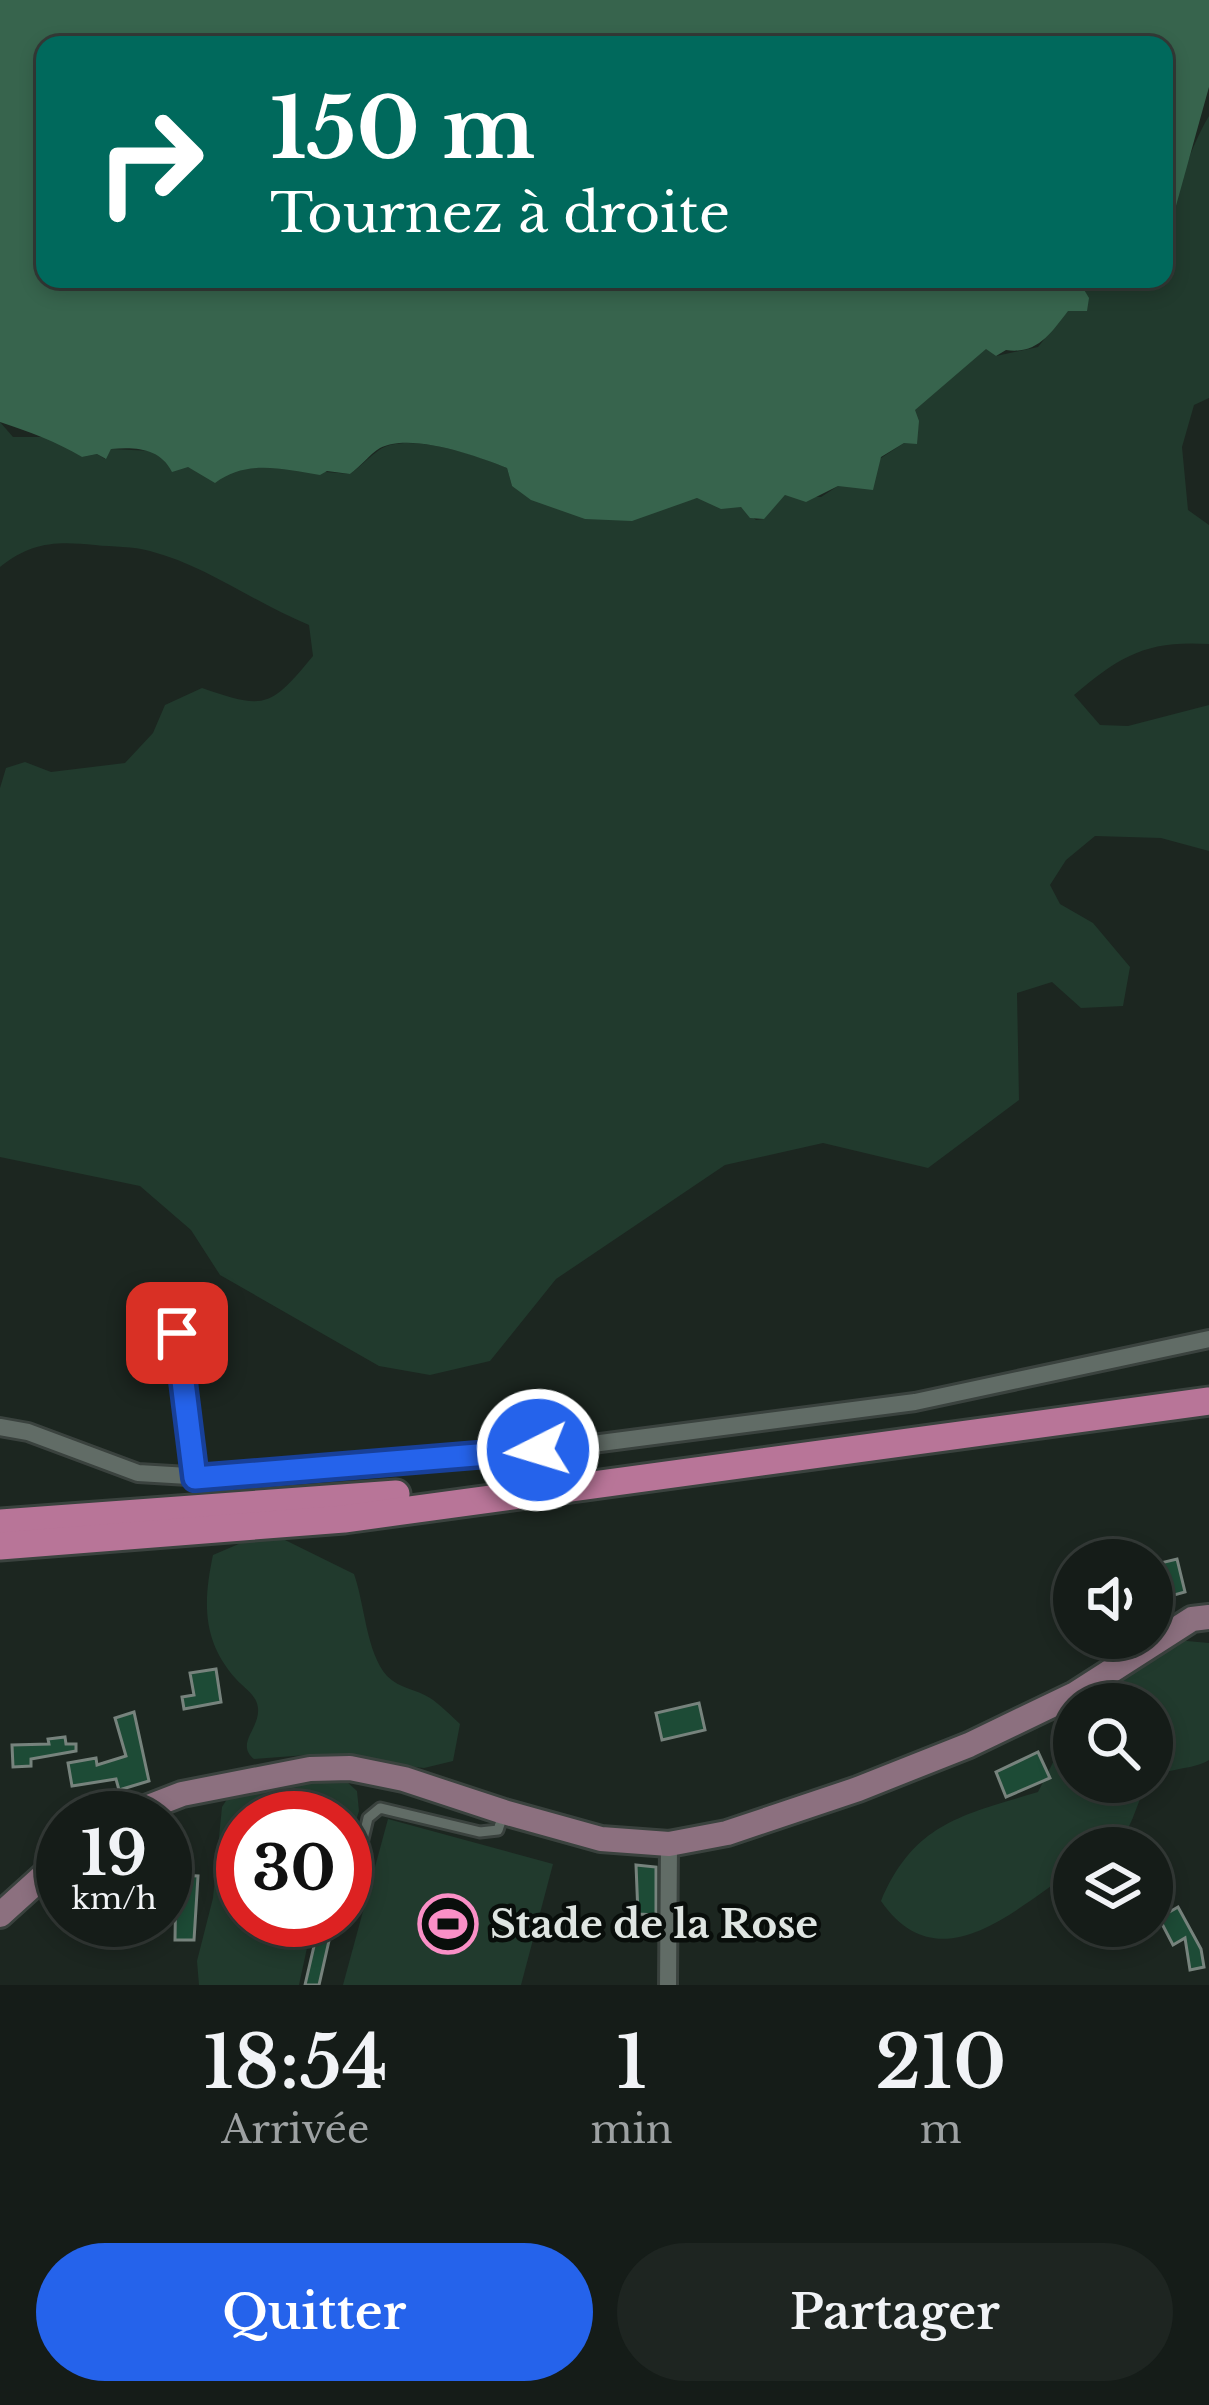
<!DOCTYPE html>
<html lang="fr">
<head>
<meta charset="utf-8">
<style>
	:root { --surface:#151c18; --page:#1e2521; --text:#f1f3f6; --muted:#9da1a2; --line:#343a37; --accent:#2563eb }
	body { margin:0; font-family:"Libre Baskerville",serif; background:var(--page); color:var(--text); height:100vh; display:flex; flex-direction:column; font-size:45px; white-space:nowrap }
	* { box-sizing:border-box; margin:0 }
	p { font-size:39px; color:var(--muted) }
	.icon { flex:none; width:66px; height:66px; fill:none; stroke:currentColor; stroke-width:2; stroke-linecap:round; stroke-linejoin:round }
	.map { position:relative; height:1985px; overflow:hidden }
	.details { display:flex; flex-direction:column; background:var(--surface); flex:1 }
	.details>* { flex:none }
	.guide { position:absolute; left:36px; top:36px; width:1137px; height:252px; border-radius:24px; box-shadow:0 6px 18px #0003,0 0 0 3px var(--line); background:#00695c; color:#fff; overflow:hidden }
	.buttons { position:absolute; left:1053px; top:1539px; display:grid; gap:24px }
	.buttons a { display:grid; place-items:center; width:120px; height:120px; border-radius:50%; background:var(--surface); box-shadow:0 6px 18px #0003,0 0 0 3px var(--line); font-size:60px }
	.speed { position:absolute; left:36px; top:1791px; display:flex; gap:24px; font-size:60px; font-weight:700; text-align:center }
	.speed>* { display:grid; place-content:center; width:156px; height:156px; border-radius:50%; background:var(--surface); box-shadow:0 6px 18px #0003,0 0 0 3px var(--line); line-height:1 }
	.speed small { font-size:30px; font-weight:400 }
	.speed .limit { border:18px solid #d22; background:#fff; color:#111 }
	.pin { position:absolute; display:grid; place-items:center; width:102px; height:102px; color:#fff; margin:-51px; border-radius:24px; box-shadow:0 6px 18px #0006 }
	.me { position:absolute; width:132px; margin:-66px; rotate:265deg; stroke-linejoin:round; filter:drop-shadow(0 0 9px #0008) }
	.turn { display:flex; align-items:center; gap:42px; height:252px; padding:0 36px; font-size:54px }
	.turn .icon { width:156px; height:156px; stroke-width:2.5 }
	.turn b { display:block; font-size:84px; line-height:102px }
	.eta { display:flex; justify-content:space-evenly; align-items:center; height:204px; text-align:center }
	.eta b { font-size:72px; font-weight:600; line-height:84px }
	.primary-button { display:flex; gap:24px; margin-top:auto; padding:24px 36px }
	.primary-button a { flex:1; height:138px; border-radius:72px; background:var(--accent); color:#fff; font-size:48px; font-weight:600; line-height:138px; text-align:center }
	.primary-button a+a { background:var(--page); color:var(--text) }
	.map>svg:first-child { display:block }
</style>
</head>
<body>
<div class="map">
<svg width="1209" height="1985" viewBox="0 0 1209 1985">
	<rect width="100%" height="100%" fill="#1c2620"/>
	<!-- green -->
	<g fill="#213a2d">
		<path d="M1209,116V398L1194,405L1182,447L1188,510L1209,525V644C1146,640 1120,656 1074,695L1100,725L1128,726L1209,705V851L1161,838L1095,836L1066,860L1050,885L1060,904L1093,923L1130,967L1123,1006L1081,1008L1052,982L1017,993L1019,1100L928,1168L823,1143L725,1165L556,1279L490,1361L430,1375L379,1366L220,1275L191,1230L140,1186L0,1157V788L6,768L25,762L51,772L125,763L153,733L165,705L202,688C265,710 270,708 313,656L309,625C255,603 207,566 150,551C133,546 113,547 95,545C56,541 31,542 0,567V422L13,437H51L82,457L97,454L105,459L111,449L153,451L209,476L255,466L350,474C360,467 369,457 379,450C407,431 479,456 507,468L512,486L665,507L697,498L741,507L756,520L763,519L785,495L821,497L904,443L914,410L986,348L996,356L1038,347L1068,310L1085,279H1164C1164,231 1184,157 1209,116Z"/>
		<path d="M283,1539L354,1574C365,1605 366,1652 387,1676C400,1689 416,1689 430,1698C441,1705 451,1716 460,1724L453,1761L424,1768L307,1755L254,1759C235,1743 260,1729 258,1708C256,1694 245,1689 236,1679C202,1641 203,1602 213,1555L241,1543Z"/>
		<path d="M1176,1640L1209,1643V1760C1190,1771 1171,1766 1152,1779V1704H1084L1125,1670Z"/>
		<path d="M1074,1721V1782H1148C1124,1829 1136,1848 1074,1848V1870C1016,1908 939,1985 881,1901C914,1823 962,1815 1038,1792Z"/>
		<polygon points="324,1776 346,1781 357,1791 359,1811 345,1857 345,1818 243,1818 243,1920 313,1920 299,1985 199,1985 197,1961 213,1898 222,1807 231,1793"/>
		<polygon points="388,1819 553,1864 521,1985 343,1985"/>
	</g>
	<!-- water -->
	<path fill="#37644d" d="M0,0H1209V87L1164,249V45H45V279H1085L1083,288L1089,298L1087,311H1068C1051,333 1037,355 1006,350L996,356L986,349L915,410L919,421L917,444L904,443L881,457L873,490L838,486L806,502L785,495L764,519L750,518L741,507L721,509L697,498L632,521L585,519L531,500L512,486L507,468C478,456 410,432 380,448C370,454 360,467 350,474L327,471L320,475C282,469 247,459 215,483L188,467L172,472C160,448 136,447 111,449L106,459L97,454L82,457C55,441 30,432 0,422Z"/>
	<!-- building -->
	<g fill="#1d4b36" stroke="#77837d" stroke-width="3">
		<polygon points="1177,1559 1185,1592 1160,1599 1152,1565"/>
		<polygon points="216,1669 221,1702 184,1709 182,1697 194,1695 190,1673"/>
		<polygon points="699,1703 705,1730 662,1740 656,1713"/>
		<polygon points="134,1712 149,1781 119,1790 116,1779 72,1786 68,1763 96,1758 97,1765 126,1756 115,1718"/>
		<polygon points="65,1737 66,1744 76,1744 76,1751 31,1759 31,1766 13,1767 12,1745 49,1744 48,1739"/>
		<polygon points="1038,1752 1050,1778 1006,1797 996,1772"/>
		<polygon points="636,1865 656,1867 656,1915 638,1914"/>
		<polygon points="176,1875 198,1876 194,1940 175,1940"/>
		<polygon points="1178,1907 1201,1949 1204,1967 1190,1970 1185,1938 1173,1945 1159,1918"/>
		<polygon points="320,1920 333,1923 319,1985 305,1985"/>
	</g>
	<g fill="none" stroke-linecap="round" stroke-linejoin="round">
		<defs>
			<g id="lane">
				<polyline points="177,1333 195,1478"/>
				<polyline points="345,1915 368,1818 380,1808 480,1832 498,1830 504,1812"/>
			</g>
			<g id="street">
				<polyline points="0,1427 28,1432 138,1473 222,1478 539,1451 915,1402 1209,1339"/>
				<polyline points="668,1985 669,1844"/>
			</g>
			<g id="secondary">
				<polyline points="120,1818 182,1794 310,1769 350,1768 404,1779 504,1812 601,1839 669,1844 727,1833 858,1789 969,1745 1075,1694 1192,1619 1209,1617"/>
				<polyline points="0,1915 63,1858"/>
			</g>
			<g id="primary">
				<polyline points="0,1523 396,1494"/>
				<polyline points="0,1546 344,1519 1209,1401"/>
			</g>
		</defs>
		<!-- lane casing -->
		<use href="#lane" stroke="#3a423e" stroke-width="15"/>
		<!-- street casing -->
		<use href="#street" stroke="#3a423e" stroke-width="22"/>
		<!-- secondary casing -->
		<use href="#secondary" stroke="#3a423e" stroke-width="30"/>
		<!-- primary casing -->
		<use href="#primary" stroke="#3a423e" stroke-width="33"/>
		<!-- lane -->
		<use href="#lane" stroke="#616c66" stroke-width="9"/>
		<!-- street -->
		<use href="#street" stroke="#616c66" stroke-width="16"/>
		<!-- secondary -->
		<use href="#secondary" stroke="#8c707f" stroke-width="24"/>
		<!-- primary -->
		<use href="#primary" stroke="#b87598" stroke-width="27"/>
	</g>
	<g fill="none" stroke-linecap="round" stroke-linejoin="round">
		<defs>
			<polyline id="route" points="177,1333 195,1478 538,1450"/>
		</defs>
		<!-- route casing -->
		<use href="#route" stroke="#184099" stroke-width="30"/>
		<!-- route -->
		<use href="#route" stroke="#2563eb" stroke-width="21"/>
	</g>
	<!-- icons -->
	<defs>
		<symbol id="stadium-ring" viewBox="-11 -11 22 22"><circle r="9.5" fill="#090e0b" stroke="#fa8fc6" stroke-width="1.5"/><path d="M0-5a6.5 5 0 1 0 0 10a6.5 5 0 1 0 0-10ZM-3.5-1.8h7v3.6h-7Z" fill="#fa8fc6"/></symbol>
	</defs>
	<g fill-rule="evenodd">
		<use href="#stadium-ring" x="415" y="1891" width="66" height="66"/>
	</g>
	<g text-anchor="middle" stroke-width="9" stroke-linejoin="round" paint-order="stroke">
		<!-- poi labels -->
		<g font-size="39" font-weight="bold" fill="#dfe5e2" stroke="#090e0b" text-anchor="start">
			<text x="490" y="1938">Stade de la Rose</text>
		</g>
	</g>
</svg>
<div class="buttons">
<a><svg class="icon" aria-label="sound" viewBox="0 0 24 24"><path d="M4 9h4l5-4v14l-5-4H4zM17 9q2 3 0 6"/></svg></a>
<a><svg class="icon" aria-label="search" viewBox="0 0 24 24"><circle cx="10" cy="10" r="6"/><path d="M15 15l6 6"/></svg></a>
<a><svg class="icon" aria-label="layers" viewBox="0 0 24 24"><path d="M12 4l9 5-9 5-9-5zM3 14l9 5 9-5"/></svg></a>
</div>
<div class="speed"><div>19<small>km/h</small></div><div class="limit">30</div></div>
<div class="pin" style="left:177px;top:1333px;background:#d93025"><svg class="icon" aria-label="arrive" viewBox="0 0 24 24"><path d="M6 21V4h12l-3 4 3 4H6"/></svg></div>
<svg class="me" style="left:538px;top:1450px" viewBox="-20 -20 40 40"><circle r="17" fill="#2563eb" stroke="#fff" stroke-width="3"/><path d="M0-11L8 9 0 5-8 9z" fill="#fff"/></svg>
<div class="guide">
<div class="turn"><svg class="icon" aria-label="right" viewBox="0 0 24 24"><path d="M7 20v-9h11M14 6l5 5-5 5"/></svg><div><b>150 m</b>Tournez à droite</div></div>
</div>
</div>
<section class="details">
<div class="eta">
<div><b>18:54</b><p>Arrivée</p></div>
<div><b>1</b><p>min</p></div>
<div><b>210</b><p>m</p></div>
</div>
<div class="primary-button"><a>Quitter</a><a>Partager</a></div>
</section>
</body>
</html>
